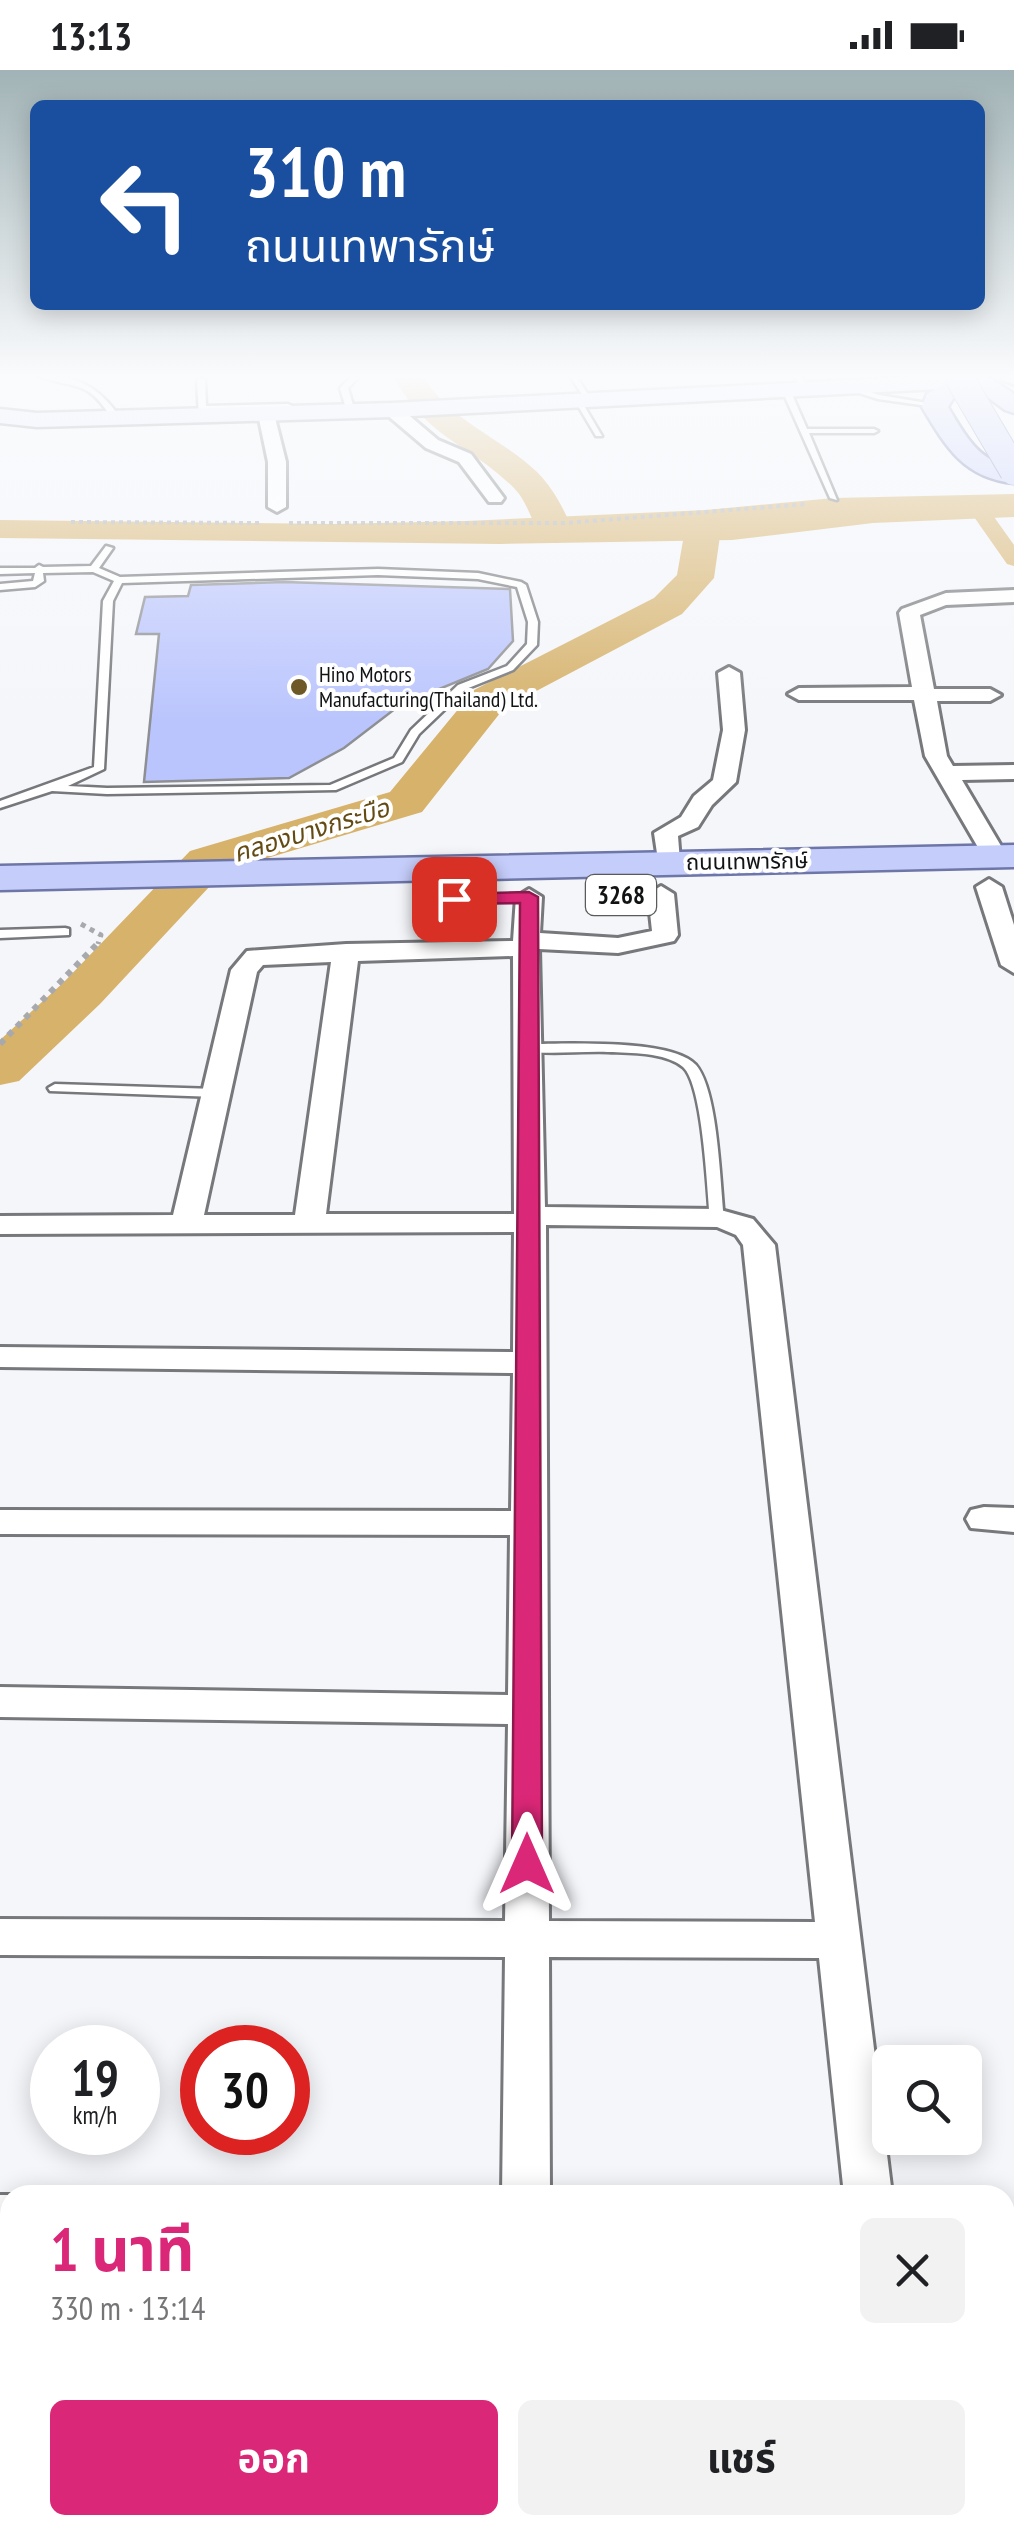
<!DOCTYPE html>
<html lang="th">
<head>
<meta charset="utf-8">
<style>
	:root { --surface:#fff; --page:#f2f2f2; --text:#202124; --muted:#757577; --accent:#db2777 }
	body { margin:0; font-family:"PT Sans Narrow","Noto Sans Thai",sans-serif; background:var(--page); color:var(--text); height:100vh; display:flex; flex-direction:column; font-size:38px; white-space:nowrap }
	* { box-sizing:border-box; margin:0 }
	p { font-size:32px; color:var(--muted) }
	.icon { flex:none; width:55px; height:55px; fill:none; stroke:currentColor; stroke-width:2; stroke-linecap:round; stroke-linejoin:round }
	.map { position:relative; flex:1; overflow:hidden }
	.panel { position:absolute; left:0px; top:2115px; width:1015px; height:350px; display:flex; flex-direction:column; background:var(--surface); border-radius:30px 30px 0 0; box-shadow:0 5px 25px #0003 }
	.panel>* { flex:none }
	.guide { position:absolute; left:30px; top:30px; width:955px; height:210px; border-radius:15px; box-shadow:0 5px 25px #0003; background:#1a4fa0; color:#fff; overflow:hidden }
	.controls { position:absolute; left:872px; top:1975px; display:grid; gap:20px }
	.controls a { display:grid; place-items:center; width:110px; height:110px; border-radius:15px; background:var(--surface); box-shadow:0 5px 25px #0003; font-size:50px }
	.speed { position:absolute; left:30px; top:1955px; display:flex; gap:20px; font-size:50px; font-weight:700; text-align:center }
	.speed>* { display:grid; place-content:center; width:130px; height:130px; border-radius:50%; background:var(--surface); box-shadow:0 5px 25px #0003; line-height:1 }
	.speed small { font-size:25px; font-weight:400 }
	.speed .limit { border:15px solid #d22; background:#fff; color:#111 }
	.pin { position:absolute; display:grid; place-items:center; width:85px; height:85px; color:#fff; margin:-42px; border-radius:20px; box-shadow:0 5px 15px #0006 }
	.me { position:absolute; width:110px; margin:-55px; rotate:0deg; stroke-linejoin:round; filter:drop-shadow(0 0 8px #0008) }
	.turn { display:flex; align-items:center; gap:35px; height:210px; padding:0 50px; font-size:45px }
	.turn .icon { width:130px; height:130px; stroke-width:2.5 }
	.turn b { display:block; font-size:70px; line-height:85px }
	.round { display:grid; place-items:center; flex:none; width:105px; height:105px; border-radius:15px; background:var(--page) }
	.overview { display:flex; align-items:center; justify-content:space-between; height:170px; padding:0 50px }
	h1 { font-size:60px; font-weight:700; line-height:75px; color:var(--accent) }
	.button { display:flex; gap:20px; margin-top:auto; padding:20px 50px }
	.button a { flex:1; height:115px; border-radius:15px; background:var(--accent); color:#fff; font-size:40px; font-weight:700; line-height:115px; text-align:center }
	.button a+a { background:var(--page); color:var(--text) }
	.status { display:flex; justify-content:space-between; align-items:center; height:70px; padding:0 50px; background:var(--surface); direction:ltr }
	.status svg { height:28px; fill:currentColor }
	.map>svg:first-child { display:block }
</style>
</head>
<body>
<div class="status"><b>13:13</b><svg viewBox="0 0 49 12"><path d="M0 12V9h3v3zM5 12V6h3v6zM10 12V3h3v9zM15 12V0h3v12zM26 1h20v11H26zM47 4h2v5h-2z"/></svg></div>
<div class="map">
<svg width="1014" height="2465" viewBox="0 0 1014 2465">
	<rect width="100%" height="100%" fill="#f5f6fa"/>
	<!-- water -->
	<polygon fill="#d6b26b" points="1014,424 1014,447 873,453 732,470 500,474 0,468 0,450 333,454 466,451 706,440 834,428"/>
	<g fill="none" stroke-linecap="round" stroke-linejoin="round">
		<!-- canal -->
		<polygon fill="#d6b26b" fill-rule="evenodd" points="975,428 982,430 1014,475 1014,496 1007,494 965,434"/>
		<!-- river -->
		<g fill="#d6b26b" fill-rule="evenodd">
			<path d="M393,306H423C451,352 499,366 537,402C554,419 564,440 574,462L569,470L556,473L543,470C531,452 528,431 512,416C465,371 429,370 393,306Z"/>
			<polygon points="703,448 716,451 721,459 714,508 682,544 504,638 422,742 224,801 100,934 19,1011 0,1015 0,970 64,912 190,781 390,722 474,620 654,528 677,505 685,459 690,451"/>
		</g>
	</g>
	<!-- building -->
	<polygon fill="#bac5fd" stroke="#8e8f93" stroke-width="2.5" points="284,512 510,519 513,571 488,599 400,635 344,678 289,708 144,712 159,564 136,564 145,527 188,526 191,515"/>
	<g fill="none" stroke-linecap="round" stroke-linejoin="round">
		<defs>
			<g id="service">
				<path d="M38,306C75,304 100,317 120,348L113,350C87,308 77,320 38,306Z"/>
				<polygon points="349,306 358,308 348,318 355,342 351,344 347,342 340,318 350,308"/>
				<polygon points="570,306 576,306 593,332 587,332"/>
				<polygon points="794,306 801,306 810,321 804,321"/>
				<polygon points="201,308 205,310 206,336 288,334 292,336 288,338 206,340 205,348 199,348 197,310"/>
				<polygon points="850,315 879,325 939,335 935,337 878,329 847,319"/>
				<polygon points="786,318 790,320 807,359 874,359 878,361 874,363 809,363 837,430 830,428 782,320"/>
				<polygon points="574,329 580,329 602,366 596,366"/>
				<path d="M106,476L113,478L99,498L120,507L378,499L478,503L521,512L526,515L538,552L537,575L513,600L466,619L419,664L402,692L336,720L107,724L52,721L0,738V731L94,697L103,531L114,511L93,502L43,503L44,511L35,517L0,520V514L33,511L35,503L0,504V498H35L39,495L43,497L91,496ZM378,505L478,509L517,517L528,552L527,574L507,596L458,615L411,660L394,688L330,715L107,718L68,716L104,699L113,531L122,513Z"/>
				<polygon points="65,858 69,859 69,865 0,868 0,860"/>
				<path d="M527,974C563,974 672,968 696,995C718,1021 720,1112 724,1148L722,1151H712L710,1148C707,1119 703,1015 683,997C665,982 630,983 608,982C580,981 550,985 522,981L521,978Z"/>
				<polygon points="55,1014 216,1019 223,1023 216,1027 50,1021 48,1018"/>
			</g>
			<g id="minor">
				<polygon points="1014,306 1014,314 1002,310 1004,307"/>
				<polygon points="386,336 398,336 438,370 471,384 504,428 501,432 489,432 459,392 426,378 386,344"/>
				<polygon points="266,339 274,344 286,392 286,437 277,442 268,437 268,392 258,344"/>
				<polygon points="1014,520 1014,532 946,535 920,545 934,619 990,619 1001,625 990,631 937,631 947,686 953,696 1014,695 1014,709 962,710 1007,786 995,793 983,786 925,686 914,630 799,630 788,624 799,618 912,617 899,543 902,539 946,523"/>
				<polygon points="729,597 740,603 745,660 736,712 712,735 698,757 678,766 680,792 677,797 659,797 654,763 681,747 694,726 713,710 723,660 718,603"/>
				<polygon points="989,809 1002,817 1014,855 1014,903 1001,895 976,817"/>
				<path d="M661,816L674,824L678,865L674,871L618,883L539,879L545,1137L717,1139L753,1149L775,1175L892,2125H844L819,1888L549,1887L550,2125H502L505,1887L0,1885V1849L505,1851L508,1654L0,1647V1617L508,1625L510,1465L0,1464V1440L511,1441L513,1303L0,1297V1277L513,1282L514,1162L0,1164V1146L173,1145L231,900L247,881L346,874L513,871L516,827L529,819L542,827L540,863L618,868L652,861L648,824ZM513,886L514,1144H326L358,891ZM331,892L295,1145H204L257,902L263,895ZM546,1155L717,1157L736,1165L743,1175L815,1852L549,1851Z"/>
				<polygon points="984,1437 1014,1438 1014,1462 971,1458 966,1449 971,1440"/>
				<rect x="0" y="2125" width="10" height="44"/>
				<rect x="503" y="2455" width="54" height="10"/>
				<polygon points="880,2455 934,2455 935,2465 881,2465"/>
			</g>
			<polygon id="secondary" points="932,306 947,307 950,312 939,319 392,347 37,357 0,353 0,339 37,343 392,333"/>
			<g id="primary">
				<polygon points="959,306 987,306 1014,324 1014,343 1005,340"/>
				<path d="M944,314L957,322L948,337C964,364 979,393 1014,397V413C964,408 946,377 922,337L927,324Z"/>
				<polygon points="1014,775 1014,797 0,820 0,796"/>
			</g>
		</defs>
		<!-- service casing -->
		<use href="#service" stroke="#77787b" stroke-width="5"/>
		<!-- minor casing -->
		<use href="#minor" stroke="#77787b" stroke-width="6"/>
		<!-- secondary casing -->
		<use href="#secondary" stroke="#77787b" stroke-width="5"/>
		<!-- primary casing -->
		<use href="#primary" stroke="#6d76a7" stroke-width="5"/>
		<!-- path-far2 -->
		<g stroke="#a8a9ac" stroke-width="4" stroke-dasharray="4 4" stroke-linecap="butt">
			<polyline points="71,452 262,453"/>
			<polyline points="289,453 565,453 807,434"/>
		</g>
		<!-- path-far1 -->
		<polyline stroke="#a8a9ac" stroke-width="5" stroke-dasharray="5 5" stroke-linecap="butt" points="81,854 101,865 98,874"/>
		<!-- path -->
		<polyline stroke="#a8a9ac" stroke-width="6" stroke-dasharray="6 6" stroke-linecap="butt" points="0,974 99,872"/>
		<!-- service -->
		<use href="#service" fill="#fff" fill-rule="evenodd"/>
		<!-- minor -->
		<use href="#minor" fill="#fff" fill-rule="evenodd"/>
		<!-- secondary -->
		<use href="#secondary" fill="#e2e6fc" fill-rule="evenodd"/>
		<!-- primary -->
		<use href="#primary" fill="#c5cdfa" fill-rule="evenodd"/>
		<defs>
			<polyline id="primary-bridge" points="958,306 1014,401"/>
		</defs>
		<!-- primary-bridge casing -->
		<use href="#primary-bridge" stroke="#6d76a7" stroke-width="30" stroke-linecap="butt"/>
		<!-- primary-bridge -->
		<use href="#primary-bridge" stroke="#c5cdfa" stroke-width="28"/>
	</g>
	<!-- sky -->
	<linearGradient id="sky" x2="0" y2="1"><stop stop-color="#a1b3b6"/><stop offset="0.47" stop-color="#fafbfd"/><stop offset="1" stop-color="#fafbfd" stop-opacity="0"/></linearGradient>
	<rect width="1014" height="651" fill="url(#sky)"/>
	<!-- route -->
	<polygon fill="#db2777" stroke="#8e194d" stroke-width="2.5" points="529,822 538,827 542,1794 537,1802 527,1805 516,1802 512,1794 520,833 454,834 445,829 454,824"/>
	<!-- markers -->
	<circle fill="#6f5828" stroke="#fff" stroke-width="4" cx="299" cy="617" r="10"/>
	<g text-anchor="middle" stroke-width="8" stroke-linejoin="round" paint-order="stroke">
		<!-- far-poi labels -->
		<g font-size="22" fill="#121314" stroke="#fff" text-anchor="start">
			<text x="319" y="612">Hino Motors<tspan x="319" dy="25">Manufacturing(Thailand) Ltd.</tspan></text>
		</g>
		<!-- far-street labels -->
		<g font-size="22" fill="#121314" stroke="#fff">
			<text transform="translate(747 791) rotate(-1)" y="8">ถนนเทพารักษ์</text>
		</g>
		<!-- far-water labels -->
		<g font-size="25" font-style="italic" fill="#634b13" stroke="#fff">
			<text transform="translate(311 760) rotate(-17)" y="9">คลองบางกระบือ</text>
		</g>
		<!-- shield labels -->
		<rect fill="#fff" stroke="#595a5a" stroke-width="2.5" x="586" y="805" width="70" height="40" rx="8"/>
		<g font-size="25" font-weight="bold" fill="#121314">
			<text x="621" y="834">3268</text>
		</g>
	</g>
</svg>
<div class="controls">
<a><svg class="icon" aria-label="search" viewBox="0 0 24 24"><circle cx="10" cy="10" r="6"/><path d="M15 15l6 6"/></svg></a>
</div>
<div class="speed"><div>19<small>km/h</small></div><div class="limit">30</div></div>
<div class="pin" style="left:454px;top:829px;background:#d93025"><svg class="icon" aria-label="arrive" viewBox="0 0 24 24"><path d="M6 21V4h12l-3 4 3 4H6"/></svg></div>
<svg class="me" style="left:527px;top:1794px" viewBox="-20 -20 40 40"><path d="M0-17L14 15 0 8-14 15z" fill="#db2777" stroke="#fff" stroke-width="4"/></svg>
<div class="guide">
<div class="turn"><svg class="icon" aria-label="left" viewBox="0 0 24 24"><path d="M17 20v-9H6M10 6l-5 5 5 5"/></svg><div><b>310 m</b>ถนนเทพารักษ์</div></div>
</div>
<section class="panel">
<div class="overview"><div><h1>1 นาที</h1><p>330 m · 13:14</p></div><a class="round"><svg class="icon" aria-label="close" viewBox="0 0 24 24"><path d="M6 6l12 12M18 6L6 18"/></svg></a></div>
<div class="button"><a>ออก</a><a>แชร์</a></div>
</section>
</div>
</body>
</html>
